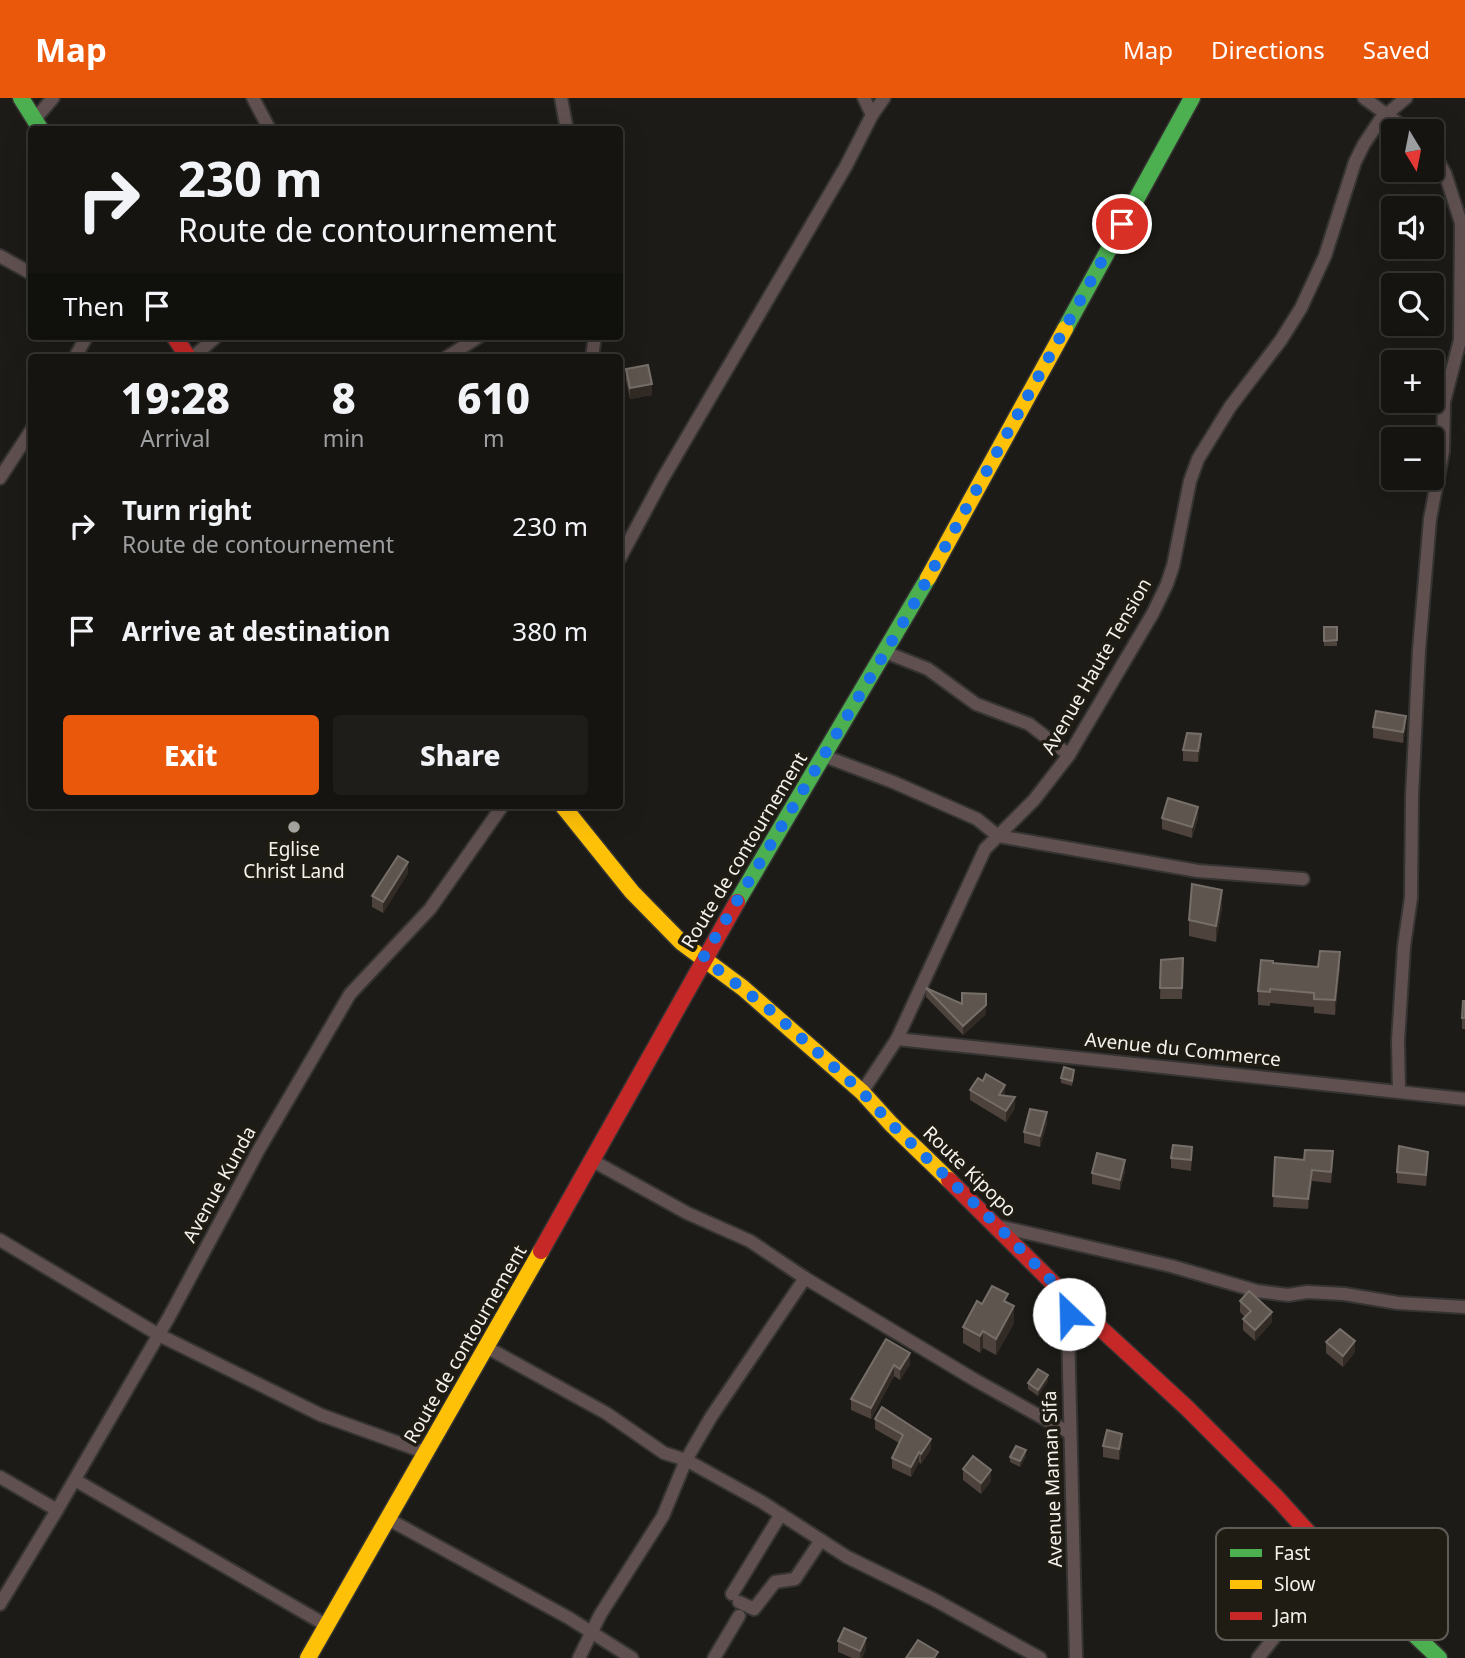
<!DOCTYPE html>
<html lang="en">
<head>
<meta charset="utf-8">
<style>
	:root { --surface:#151411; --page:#1e1d1a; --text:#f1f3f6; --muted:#9d9e9f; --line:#343331; --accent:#ea580c }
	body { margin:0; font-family:"Noto Sans",sans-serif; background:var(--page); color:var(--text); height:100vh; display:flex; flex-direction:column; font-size:26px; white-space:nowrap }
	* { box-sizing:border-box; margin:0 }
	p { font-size:23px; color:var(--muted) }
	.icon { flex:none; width:38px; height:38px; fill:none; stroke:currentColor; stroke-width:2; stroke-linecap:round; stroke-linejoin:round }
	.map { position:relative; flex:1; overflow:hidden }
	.panel { position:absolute; left:28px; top:256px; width:595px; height:455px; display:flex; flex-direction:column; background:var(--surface); border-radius:7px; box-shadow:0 7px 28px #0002,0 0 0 2px var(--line) }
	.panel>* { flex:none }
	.top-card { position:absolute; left:28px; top:28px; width:595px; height:214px; border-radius:7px; box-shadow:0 7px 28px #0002,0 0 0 2px var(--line); background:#151411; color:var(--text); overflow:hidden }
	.needle { width:46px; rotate:170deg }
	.buttons { position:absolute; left:1381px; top:21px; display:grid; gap:14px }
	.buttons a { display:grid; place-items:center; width:63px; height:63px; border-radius:7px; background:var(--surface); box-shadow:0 7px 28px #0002,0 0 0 2px var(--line); font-size:35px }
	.pin { position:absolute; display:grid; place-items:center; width:60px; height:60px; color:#fff; margin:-30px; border:4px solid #fff; border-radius:50%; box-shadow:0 2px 7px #0007 }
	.me { position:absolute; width:77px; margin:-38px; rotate:336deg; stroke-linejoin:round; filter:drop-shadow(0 0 5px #0008) }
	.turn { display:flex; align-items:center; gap:24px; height:147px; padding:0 35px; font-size:32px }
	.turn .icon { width:91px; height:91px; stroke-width:2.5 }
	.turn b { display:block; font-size:49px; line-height:60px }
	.then { display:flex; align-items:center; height:66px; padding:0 35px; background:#0003; gap:14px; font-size:26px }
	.eta { display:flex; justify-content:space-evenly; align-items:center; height:119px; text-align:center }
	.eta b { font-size:42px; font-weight:800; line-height:49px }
	.button { display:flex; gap:14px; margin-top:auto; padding:14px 35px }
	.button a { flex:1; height:80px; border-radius:7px; background:var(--accent); color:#fff; font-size:28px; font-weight:800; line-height:80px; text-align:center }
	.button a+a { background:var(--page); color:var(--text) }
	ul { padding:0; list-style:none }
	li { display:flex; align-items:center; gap:21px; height:105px; padding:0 35px }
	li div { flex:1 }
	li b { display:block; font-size:26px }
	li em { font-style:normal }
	header { display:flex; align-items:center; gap:42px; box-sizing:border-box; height:98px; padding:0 35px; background:var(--accent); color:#fff }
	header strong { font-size:33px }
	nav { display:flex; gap:38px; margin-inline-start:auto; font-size:24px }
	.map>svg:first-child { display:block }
</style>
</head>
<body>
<header>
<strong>Map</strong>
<nav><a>Map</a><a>Directions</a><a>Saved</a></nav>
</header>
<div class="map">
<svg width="1465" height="1560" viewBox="0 0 1465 1560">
	<rect width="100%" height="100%" fill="#1c1b17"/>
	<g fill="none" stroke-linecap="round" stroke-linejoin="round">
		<defs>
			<g id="street">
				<polyline points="253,0 270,32"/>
				<polyline points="561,0 567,32"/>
				<polyline points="864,0 872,17"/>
				<polyline points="1364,0 1409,33"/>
				<polyline points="35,21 53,0"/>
				<polyline points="0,158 32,176"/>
				<polyline points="75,259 87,238"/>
				<polyline points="193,259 217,238"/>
				<polyline points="447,259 480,238"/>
				<polyline points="592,259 595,238"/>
				<polyline points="0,380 32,331"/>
				<polyline points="620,460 663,380 846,68 872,17 884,0"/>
				<polyline points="885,554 928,571 976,606 1029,626 1069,657"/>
				<polyline points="824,658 893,684 977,721 998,738 1198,773 1303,781"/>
				<polyline points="897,941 1465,1001"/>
				<polyline points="862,994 897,941 985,751 1034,702 1069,657 1153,515 1167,486 1173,468 1190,383 1198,361 1230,309 1281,242 1301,210 1325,158 1355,64 1364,46 1380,22 1406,0"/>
				<polyline points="1399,994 1398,943 1404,848 1411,800 1412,698 1419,552 1430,421 1443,353 1444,304 1460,242 1461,125 1445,75 1432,53"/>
				<polyline points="593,1063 687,1115 750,1143 805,1180 975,1282 1070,1335"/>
				<polyline points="1002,1129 1171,1168 1257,1193 1288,1197 1307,1194 1344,1196 1398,1205 1465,1209"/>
				<polyline points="0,1142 159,1237 321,1317 427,1355"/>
				<polyline points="1070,1202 1068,1231 1076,1560"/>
				<polyline points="486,1249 606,1315 664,1355 686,1362 762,1404 847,1459 933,1501 1040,1560"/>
				<polyline points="0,1379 57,1412"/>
				<polyline points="75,1382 326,1527"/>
				<polyline points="388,1421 569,1520 632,1560"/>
				<polyline points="732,1496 781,1416"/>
				<polyline points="739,1504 754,1511 775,1484 795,1481 821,1442"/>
				<polyline points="0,1506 57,1412 169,1219 258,1053 350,896 430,811 503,707"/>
				<polyline points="579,1560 600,1517 663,1418 686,1362 711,1319 805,1180"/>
				<polyline points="714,1560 739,1518"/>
				<polyline points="1258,1560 1303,1503 1329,1457"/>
			</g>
			<g id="fast">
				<polyline points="21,0 41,32"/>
				<polyline points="1065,231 1192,0"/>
				<polyline points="737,804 928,480"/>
				<polyline points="1315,1442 1439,1560"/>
			</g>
			<g id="slow">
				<polyline points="928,480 1065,231"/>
				<polyline points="562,707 632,794 681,844 743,890 862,994 891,1026 949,1082"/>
				<polyline points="308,1560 541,1153"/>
			</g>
			<g id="jam">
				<polyline points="174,238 188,259"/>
				<polyline points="949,1082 1070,1202 1187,1310 1278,1401 1315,1442"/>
				<polyline points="541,1153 737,804"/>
			</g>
		</defs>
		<!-- street casing -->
		<use href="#street" stroke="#353432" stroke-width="16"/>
		<!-- fast casing -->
		<use href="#fast" stroke="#353432" stroke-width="19"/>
		<!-- slow casing -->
		<use href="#slow" stroke="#353432" stroke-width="19"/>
		<!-- jam casing -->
		<use href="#jam" stroke="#353432" stroke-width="19"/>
		<!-- street -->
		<use href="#street" stroke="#605150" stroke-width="12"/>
		<!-- fast -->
		<use href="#fast" stroke="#4caf50" stroke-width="16"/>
		<!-- slow -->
		<use href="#slow" stroke="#ffc107" stroke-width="16"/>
		<!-- jam -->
		<use href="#jam" stroke="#c62828" stroke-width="16"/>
	</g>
	<!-- wall -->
	<g fill="#4d423c">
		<polygon points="1397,226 1410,226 1410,235 1398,237"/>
		<polygon points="626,271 652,297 630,301 626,282"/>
		<rect x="1324" y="529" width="13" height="19"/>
		<polygon points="1373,629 1406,629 1403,645 1373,640"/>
		<polygon points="1201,647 1198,664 1183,663 1183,652"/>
		<polygon points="1162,720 1198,720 1192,740 1162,731"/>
		<polygon points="408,775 383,815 372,809 372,798"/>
		<polygon points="1222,809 1216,844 1189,838 1189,822"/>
		<polygon points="1183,860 1182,901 1160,901 1161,862"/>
		<polygon points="1273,865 1318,869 1340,868 1335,917 1314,915 1314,909 1270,905 1270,908 1258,907 1258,893"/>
		<polygon points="926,890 962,905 962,895 986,896 986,916 963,937 926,899"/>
		<polygon points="1465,903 1465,931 1462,931 1462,920"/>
		<polygon points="1074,977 1072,988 1061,985 1061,980"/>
		<polygon points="970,992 1005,998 1015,1010 1006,1024 970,1002"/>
		<polygon points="1047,1025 1040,1049 1024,1045 1024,1034"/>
		<polygon points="1275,1059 1333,1063 1331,1085 1312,1083 1308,1111 1273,1109"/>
		<polygon points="1171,1060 1192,1060 1191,1073 1171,1070"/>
		<polygon points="1428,1065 1426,1088 1397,1085 1397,1074"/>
		<polygon points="1125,1073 1120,1092 1092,1086 1092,1075"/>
		<polygon points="1240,1203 1272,1224 1255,1243 1243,1232 1243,1221 1245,1219 1240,1214"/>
		<polygon points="1008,1205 1014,1225 996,1257 983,1250 980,1255 963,1245 963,1229 982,1206"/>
		<polygon points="886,1241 910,1266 900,1282 894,1278 871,1321 851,1312 851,1301"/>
		<polygon points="1326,1244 1355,1254 1343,1269 1326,1255"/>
		<polygon points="1048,1283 1038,1298 1028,1291 1028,1285"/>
		<polygon points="875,1321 931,1351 921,1366 919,1364 911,1379 892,1370 892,1360 899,1345 875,1331"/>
		<polygon points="1122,1347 1119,1362 1103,1359 1103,1348"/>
		<polygon points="1026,1358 1020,1369 1010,1364 1010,1359"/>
		<polygon points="963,1371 991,1383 981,1396 963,1382"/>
		<polygon points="838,1543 866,1551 862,1560 852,1560 838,1554"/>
	</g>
	<!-- shaded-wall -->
	<g fill="#322b25">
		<polygon points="652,286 652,297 630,301 630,290"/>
		<polygon points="1406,618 1406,629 1403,645 1403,634"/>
		<polygon points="1201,636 1201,647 1198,664 1198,653"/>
		<polygon points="1198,709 1198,720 1192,740 1192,729"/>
		<polygon points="408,764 408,775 383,815 383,804"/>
		<polygon points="1222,792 1222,809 1216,844 1216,828"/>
		<polygon points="1340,854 1340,868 1335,917 1335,902"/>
		<polygon points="986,907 986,916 963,937 963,928"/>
		<polygon points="1005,987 1005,998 999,997"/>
		<polygon points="1015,999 1015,1010 1006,1024 1006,1013"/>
		<polygon points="1047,1014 1047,1025 1040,1049 1040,1038"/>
		<polygon points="1125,1062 1125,1073 1120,1092 1120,1082"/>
		<polygon points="1312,1072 1312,1083 1308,1111 1308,1101"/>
		<polygon points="1014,1208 1014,1225 996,1257 996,1241"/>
		<polygon points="1272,1214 1272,1224 1255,1243 1255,1232"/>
		<polygon points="983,1233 983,1250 980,1255 980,1238"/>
		<polygon points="1355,1243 1355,1254 1343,1269 1343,1258"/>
		<polygon points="910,1255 910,1266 900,1282 900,1271"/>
		<polygon points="894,1267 894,1278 871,1321 871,1310"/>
		<polygon points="1048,1277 1048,1283 1038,1298 1038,1292"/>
		<polygon points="1122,1336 1122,1347 1119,1362 1119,1351"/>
		<polygon points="931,1341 931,1351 921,1366 921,1356"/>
		<polygon points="1026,1352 1026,1358 1020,1369 1020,1363"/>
		<polygon points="919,1354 919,1364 911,1379 911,1369"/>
		<polygon points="991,1372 991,1383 981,1396 981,1385"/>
		<polygon points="866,1540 866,1551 862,1560 860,1560 860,1553"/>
	</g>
	<!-- building -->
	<g fill="#5f554f" stroke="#766e68" stroke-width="2">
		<polygon points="1397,226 1410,226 1410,230 1398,231"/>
		<polygon points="648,267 652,286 630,290 626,271"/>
		<polygon points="1324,529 1337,529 1337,542 1324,543"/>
		<polygon points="1376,613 1406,618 1403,634 1373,629"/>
		<polygon points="1187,635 1201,636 1198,653 1183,652"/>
		<polygon points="1168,700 1198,709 1192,729 1162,720"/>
		<polygon points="398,758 408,764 383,804 372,798"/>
		<polygon points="1192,786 1222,792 1216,828 1189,822"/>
		<polygon points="1320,853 1340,854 1335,902 1314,901 1314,895 1270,891 1270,894 1258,893 1261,862 1273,863 1273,865 1318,869"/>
		<polygon points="1183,860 1182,890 1160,890 1161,862"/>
		<polygon points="926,890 962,906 962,895 986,896 986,907 963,928"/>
		<polygon points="1463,903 1465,903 1465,920 1462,920"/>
		<polygon points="1064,969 1074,972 1072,983 1061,980"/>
		<polygon points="986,976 1005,987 999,997 1015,999 1006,1013 970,992 978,980 983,983"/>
		<polygon points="1030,1011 1047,1014 1040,1038 1024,1034"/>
		<polygon points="1173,1047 1192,1049 1191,1062 1171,1060"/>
		<polygon points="1399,1048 1428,1054 1426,1077 1397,1074"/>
		<polygon points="1305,1052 1333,1053 1331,1074 1312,1072 1308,1101 1273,1098 1275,1059 1304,1062"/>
		<polygon points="1097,1055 1125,1062 1120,1082 1092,1075"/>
		<polygon points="992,1188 1008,1196 1004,1203 1014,1208 996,1241 983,1233 980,1238 963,1229 977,1203 982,1206"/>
		<polygon points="1249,1193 1272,1214 1255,1232 1243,1221 1251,1213 1240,1203"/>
		<polygon points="1340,1231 1355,1243 1343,1258 1326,1244"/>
		<polygon points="886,1241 910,1255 900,1271 894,1267 871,1310 851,1301"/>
		<polygon points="1038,1271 1048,1277 1038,1292 1028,1285"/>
		<polygon points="882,1309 931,1341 921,1356 919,1354 911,1369 892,1360 903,1337 875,1321"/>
		<polygon points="1107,1332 1122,1336 1119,1351 1103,1348"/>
		<polygon points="1016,1348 1026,1352 1020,1363 1010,1359"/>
		<polygon points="973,1358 991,1372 981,1385 963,1371"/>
		<polygon points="844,1530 866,1540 860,1553 838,1543"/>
		<polygon points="918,1542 938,1554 934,1560 906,1560"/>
	</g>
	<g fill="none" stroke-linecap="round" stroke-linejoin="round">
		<!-- route -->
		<polyline stroke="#1a73e8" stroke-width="12" stroke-dasharray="0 21.6" points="1069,1216 1070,1202 998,1128 891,1026 862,994 770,912 703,860 911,511 1122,126"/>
	</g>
	<!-- markers -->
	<circle fill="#a9a7a2" stroke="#1f1c14" stroke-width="2.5" cx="294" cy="729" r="7"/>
	<g text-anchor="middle" stroke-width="7" stroke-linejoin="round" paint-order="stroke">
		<!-- street labels -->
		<g font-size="19" fill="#f5f2ed" stroke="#1f1c14">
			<text transform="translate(1096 568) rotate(-60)" y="7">Avenue Haute Tension</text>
			<text transform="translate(744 752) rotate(-59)" y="7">Route de contournement</text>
			<text transform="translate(1183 951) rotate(6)" y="7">Avenue du Commerce</text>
			<text transform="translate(970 1073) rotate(44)" y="7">Route Kipopo</text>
			<text transform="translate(219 1086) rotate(-61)" y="7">Avenue Kunda</text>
			<text transform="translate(465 1246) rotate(-60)" y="7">Route de contournement</text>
			<text transform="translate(1052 1381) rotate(-92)" y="7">Avenue Maman Sifa</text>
		</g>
		<!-- poi labels -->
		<g font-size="19" fill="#f5f2ed" stroke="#1f1c14">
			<text x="294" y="758">Eglise<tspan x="294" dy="22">Christ Land</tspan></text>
		</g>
	</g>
	<!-- legend -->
	<rect x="1216" y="1430" width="232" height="112" rx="10" fill="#1f1c14" stroke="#5f5c55" stroke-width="2"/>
	<rect x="1230" y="1451" width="32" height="8" fill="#4caf50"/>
	<rect x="1230" y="1482" width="32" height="9" fill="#ffc107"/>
	<rect x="1230" y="1514" width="32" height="8" fill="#c62828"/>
	<g font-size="19" fill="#f5f2ed">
		<text x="1274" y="1462">Fast</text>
		<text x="1274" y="1493">Slow</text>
		<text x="1274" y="1525">Jam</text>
	</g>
</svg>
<div class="buttons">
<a><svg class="needle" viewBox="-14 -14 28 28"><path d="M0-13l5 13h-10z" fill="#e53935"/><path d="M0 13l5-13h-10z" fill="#9d9e9f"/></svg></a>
<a><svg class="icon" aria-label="sound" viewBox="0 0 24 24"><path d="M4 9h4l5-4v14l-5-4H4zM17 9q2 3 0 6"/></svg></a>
<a><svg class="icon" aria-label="search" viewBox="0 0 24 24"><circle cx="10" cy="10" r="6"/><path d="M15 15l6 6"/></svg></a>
<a>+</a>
<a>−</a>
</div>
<div class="pin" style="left:1122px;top:126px;background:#d93025"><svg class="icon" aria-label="arrive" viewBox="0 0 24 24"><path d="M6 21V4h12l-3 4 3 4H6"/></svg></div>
<svg class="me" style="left:1069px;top:1216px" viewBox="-20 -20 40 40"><circle r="19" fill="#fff"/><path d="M0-13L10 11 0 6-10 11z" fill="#1a73e8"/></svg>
<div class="top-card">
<div class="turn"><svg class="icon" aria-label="right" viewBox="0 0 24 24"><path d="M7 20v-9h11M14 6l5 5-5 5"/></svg><div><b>230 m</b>Route de contournement</div></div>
<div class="then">Then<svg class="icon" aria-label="arrive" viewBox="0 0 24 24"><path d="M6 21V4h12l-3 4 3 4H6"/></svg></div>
</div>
<section class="panel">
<div class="eta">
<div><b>19:28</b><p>Arrival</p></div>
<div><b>8</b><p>min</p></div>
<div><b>610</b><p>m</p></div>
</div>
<ul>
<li><svg class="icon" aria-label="right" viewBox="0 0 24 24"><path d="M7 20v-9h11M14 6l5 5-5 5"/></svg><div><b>Turn right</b><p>Route de contournement</p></div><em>230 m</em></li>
<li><svg class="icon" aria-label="arrive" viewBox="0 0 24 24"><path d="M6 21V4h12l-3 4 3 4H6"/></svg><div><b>Arrive at destination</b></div><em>380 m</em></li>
</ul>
<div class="button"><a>Exit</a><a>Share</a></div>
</section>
</div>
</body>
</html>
